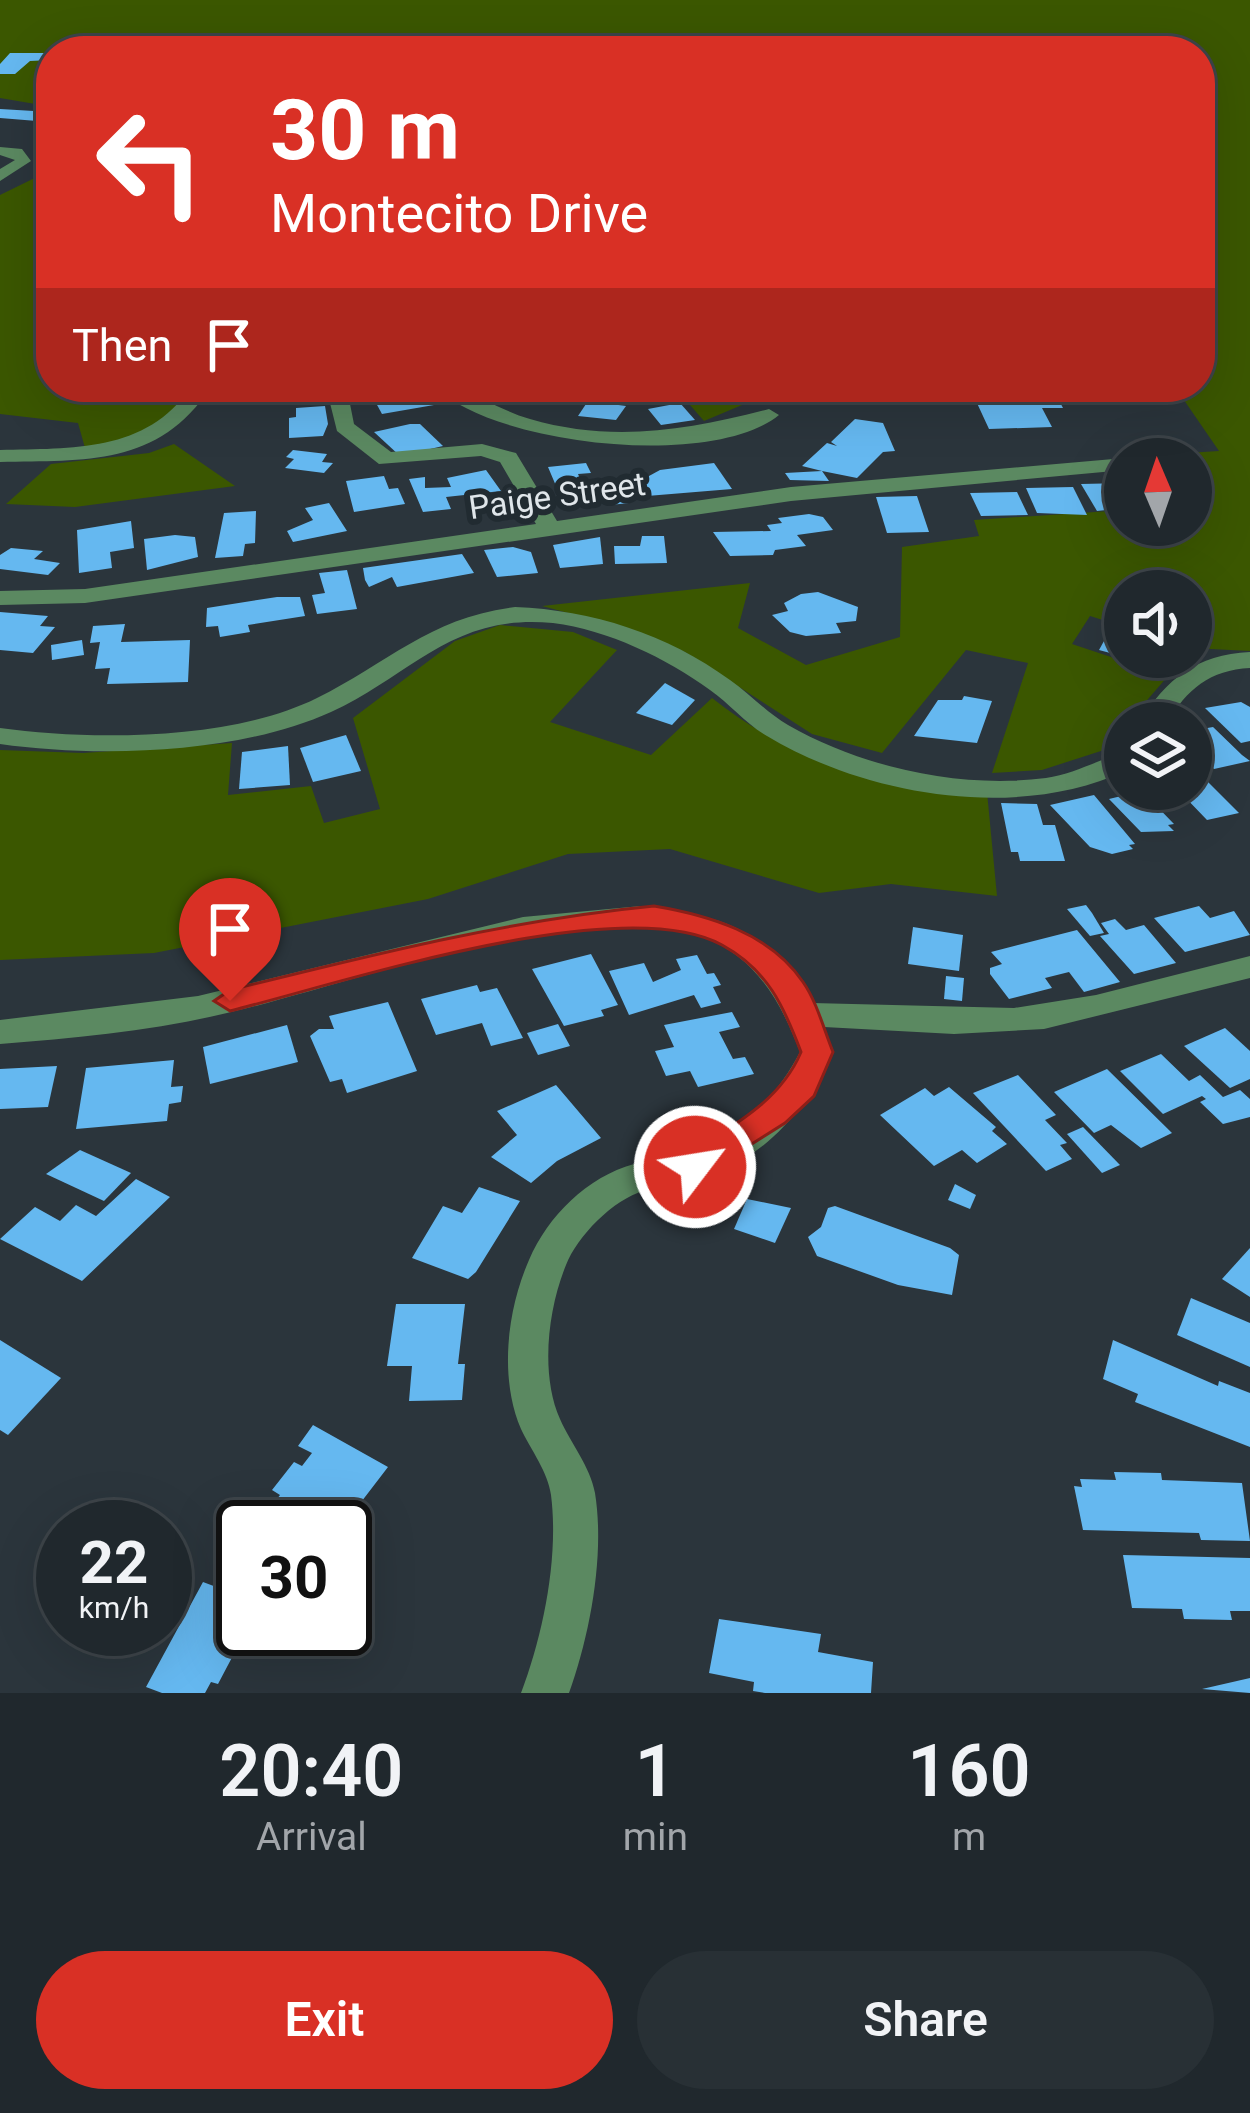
<!DOCTYPE html>
<html lang="en">
<head>
<meta charset="utf-8">
<style>
	:root { --surface:#20282d; --page:#283035; --text:#f1f3f6; --muted:#a2a6aa; --line:#3d4449; --accent:#d93025 }
	body { margin:0; font-family:Roboto,sans-serif; background:var(--page); color:var(--text); height:100vh; display:flex; flex-direction:column; font-size:45px; white-space:nowrap }
	* { box-sizing:border-box; margin:0 }
	p { font-size:39px; color:var(--muted) }
	.icon { flex:none; width:66px; height:66px; fill:none; stroke:currentColor; stroke-width:2; stroke-linecap:round; stroke-linejoin:round }
	.map { position:relative; height:1693px; overflow:hidden }
	.drawer { display:flex; flex-direction:column; background:var(--surface); flex:1 }
	.drawer>* { flex:none }
	.guide { position:absolute; left:36px; top:36px; width:1179px; height:366px; border-radius:48px; box-shadow:0 12px 48px #0002,0 0 0 3px var(--line); background:#d93025; color:#fff; overflow:hidden }
	.needle { width:78px; rotate:358deg }
	.tools { position:absolute; left:1104px; top:438px; display:grid; gap:24px }
	.tools a { display:grid; place-items:center; width:108px; height:108px; border-radius:50%; background:var(--surface); box-shadow:0 12px 48px #0002,0 0 0 3px var(--line); font-size:60px }
	.speed { position:absolute; left:36px; top:1500px; display:flex; gap:24px; font-size:60px; font-weight:700; text-align:center }
	.speed>* { display:grid; place-content:center; width:156px; height:156px; border-radius:50%; background:var(--surface); box-shadow:0 12px 48px #0002,0 0 0 3px var(--line); line-height:1 }
	.speed small { font-size:30px; font-weight:400 }
	.speed .limit { border:6px solid #111; border-radius:18px; background:#fff; color:#111 }
	.pin { position:absolute; display:grid; place-items:center; width:102px; height:102px; color:#fff; margin:-123px -51px; border-radius:50% 50% 50% 0; rotate:-45deg; box-shadow:0 0 12px #0007 }
	.pin .icon { rotate:45deg }
	.me { position:absolute; width:132px; margin:-66px; rotate:59deg; stroke-linejoin:round; filter:drop-shadow(0 0 9px #0008) }
	.turn { display:flex; align-items:center; gap:42px; height:252px; padding:0 36px; font-size:54px }
	.turn .icon { width:156px; height:156px; stroke-width:2.5 }
	.turn b { display:block; font-size:84px; line-height:102px }
	.then { display:flex; align-items:center; height:114px; padding:0 36px; background:#0003; gap:24px; font-size:45px }
	.eta { display:flex; justify-content:space-evenly; align-items:center; height:204px; text-align:center }
	.eta b { font-size:72px; font-weight:600; line-height:84px }
	.primary-button { display:flex; gap:24px; margin-top:auto; padding:24px 36px }
	.primary-button a { flex:1; height:138px; border-radius:72px; background:var(--accent); color:#fff; font-size:48px; font-weight:600; line-height:138px; text-align:center }
	.primary-button a+a { background:var(--page); color:var(--text) }
	.map>svg:first-child { display:block }
</style>
</head>
<body>
<div class="map">
<svg width="1250" height="1693" viewBox="0 0 1250 1693">
	<rect width="100%" height="100%" fill="#2b353c"/>
	<!-- green -->
	<g fill="#3b5700">
		<polygon points="0,0 1250,0 1250,651 1191,648 1191,591 1125,591 1125,627 1090,616 1072,644 1168,676 1104,750 1042,770 992,773 1028,663 966,650 882,753 812,734 685,652 617,626 542,606 750,583 738,628 806,665 900,637 902,547 979,536 974,520 1125,510 1125,525 1191,525 1191,506 1203,504 1191,485 1191,459 1171,454 1219,451 1175,387 1200,387 1200,51 51,51 47,106 0,98"/>
		<path d="M51,170V387H193C160,437 143,439 85,448L78,423L0,414V195Z"/>
		<polygon points="586,387 785,387 704,421 683,397 640,400"/>
		<polygon points="174,444 235,486 75,507 6,504 51,464 149,453"/>
		<path d="M500,625L573,632L617,650L550,722L651,755L712,698C795,764 882,785 987,792L997,896L891,884L819,893L670,849L568,854L428,899L154,953L0,960V750L83,753L232,743L228,795L311,786L324,823L380,809L353,718L455,641Z"/>
	</g>
	<!-- building -->
	<g fill="#65b8f0">
		<polygon points="10,53 51,53 51,60 30,61 15,74 0,74 0,64"/>
		<polygon points="0,109 51,112 51,113 37,121 0,118"/>
		<polygon points="266,387 306,387 308,392 273,400"/>
		<polygon points="416,387 360,399 354,388 362,387"/>
		<polygon points="521,387 577,387 577,388 549,400"/>
		<polygon points="1027,387 1052,387 1063,408 1042,408 1052,427 989,429 976,401 1033,401"/>
		<polygon points="425,393 434,405 382,414 376,403"/>
		<polygon points="588,401 626,406 616,420 578,416"/>
		<polygon points="680,403 695,420 661,425 648,409"/>
		<polygon points="325,406 328,424 323,436 289,438 289,418 296,417 296,408"/>
		<polygon points="855,419 883,423 895,451 883,452 857,478 822,471 829,481 790,480 785,473 822,471 802,466 827,443 837,446 831,442"/>
		<polygon points="410,424 420,424 443,446 400,456 374,432"/>
		<polygon points="293,450 327,454 322,462 333,463 324,473 285,468 294,459 286,457"/>
		<polygon points="586,463 591,473 578,474 581,481 616,480 629,503 610,505 605,494 562,500 548,467"/>
		<polygon points="714,463 732,489 647,496 638,482 660,470"/>
		<polygon points="486,470 501,491 446,497 451,509 423,512 409,479 425,477 425,488 451,487 447,478"/>
		<polygon points="384,476 389,489 398,488 405,504 354,512 346,481"/>
		<polygon points="1125,483 1125,508 1097,511 1081,484"/>
		<polygon points="1073,487 1087,515 1037,513 1026,488"/>
		<polygon points="1017,492 1028,515 981,516 970,493"/>
		<polygon points="917,496 929,532 887,533 876,497"/>
		<polygon points="329,503 347,531 293,542 287,531 313,520 305,508"/>
		<polygon points="256,511 255,543 245,544 243,556 215,558 224,513"/>
		<polygon points="809,514 823,517 833,530 797,535 806,546 775,550 773,555 730,556 713,532 771,531 767,525 782,523 778,518"/>
		<polygon points="131,521 134,548 110,552 112,568 79,573 77,530"/>
		<polygon points="175,535 195,537 198,557 147,570 144,539"/>
		<polygon points="642,536 664,536 667,563 615,564 614,546 640,546"/>
		<polygon points="600,537 603,564 560,568 553,545"/>
		<polygon points="513,547 531,552 538,573 497,577 484,550"/>
		<polygon points="11,548 43,551 34,559 60,563 48,575 0,569 0,555"/>
		<polygon points="462,554 474,573 397,587 392,577 369,587 365,580 363,568"/>
		<polygon points="347,570 357,609 317,614 312,595 325,593 319,573"/>
		<polygon points="818,592 858,607 856,621 836,623 841,633 806,636 790,632 772,615 788,611 784,603 801,594"/>
		<polygon points="277,597 300,597 305,616 248,625 250,632 220,637 218,626 206,627 207,608"/>
		<polygon points="0,612 48,616 40,626 55,627 33,653 0,650"/>
		<polygon points="125,624 121,642 190,640 188,682 107,684 110,668 95,669 100,642 90,643 93,626"/>
		<polygon points="1109,632 1125,635 1125,657 1099,650"/>
		<polygon points="82,640 84,655 52,660 51,645"/>
		<polygon points="665,683 695,700 672,725 636,713"/>
		<polygon points="964,696 992,701 977,743 914,736 938,700 962,700"/>
		<polygon points="1241,702 1250,707 1250,741 1241,743 1205,708"/>
		<polygon points="1213,727 1242,755 1250,761 1214,769 1191,747 1191,731"/>
		<polygon points="346,735 361,771 313,782 300,748"/>
		<polygon points="288,746 290,785 239,789 242,752"/>
		<polygon points="1195,769 1239,813 1207,820 1181,793 1169,796 1162,789 1191,789"/>
		<polygon points="1142,791 1174,824 1168,825 1174,831 1141,832 1109,799"/>
		<polygon points="1094,795 1135,844 1129,845 1133,849 1112,854 1090,847 1050,805"/>
		<polygon points="1001,803 1037,804 1043,825 1055,825 1065,861 1020,861 1018,852 1011,852"/>
		<polygon points="1086,905 1092,913 1104,933 1090,936 1067,909"/>
		<polygon points="1199,906 1210,918 1234,911 1250,935 1185,952 1154,918"/>
		<polygon points="1115,919 1126,930 1144,925 1176,963 1134,974 1100,936 1109,934 1101,923"/>
		<polygon points="913,927 963,935 959,971 908,964"/>
		<polygon points="1077,930 1120,982 1084,992 1069,972 1045,978 1052,988 1009,999 990,974 990,968 1002,964 991,952"/>
		<polygon points="591,954 618,1005 601,1010 604,1016 564,1026 532,969"/>
		<polygon points="697,955 707,974 714,973 721,985 713,987 721,1003 701,1008 694,995 629,1015 609,971 644,963 653,982 681,970 676,959"/>
		<polygon points="946,976 964,978 962,1001 944,999"/>
		<polygon points="477,985 480,992 497,988 523,1038 491,1046 482,1023 436,1035 421,999"/>
		<polygon points="388,1002 417,1071 347,1093 342,1079 330,1082 310,1036 319,1029 334,1029 329,1016"/>
		<polygon points="732,1012 740,1027 719,1032 733,1059 745,1057 754,1074 698,1087 690,1071 666,1076 655,1051 674,1047 664,1025"/>
		<polygon points="558,1024 570,1046 538,1055 527,1033"/>
		<polygon points="287,1025 298,1062 210,1084 203,1047"/>
		<polygon points="1225,1028 1250,1051 1250,1079 1230,1088 1184,1046"/>
		<polygon points="1161,1054 1189,1081 1200,1075 1223,1097 1240,1090 1250,1099 1250,1117 1223,1124 1200,1102 1206,1099 1202,1096 1163,1114 1120,1071"/>
		<polygon points="174,1060 171,1087 183,1086 181,1102 169,1104 167,1121 76,1129 86,1068"/>
		<polygon points="57,1066 48,1107 0,1109 0,1069"/>
		<polygon points="1107,1069 1172,1133 1141,1148 1111,1125 1094,1133 1054,1092"/>
		<polygon points="1018,1075 1056,1115 1045,1120 1067,1143 1060,1145 1072,1159 1046,1171 973,1093"/>
		<polygon points="556,1085 601,1138 557,1161 531,1183 491,1157 517,1135 497,1111"/>
		<polygon points="949,1087 996,1127 992,1131 1007,1144 977,1163 962,1150 934,1166 880,1115 925,1088 934,1096"/>
		<polygon points="1083,1127 1120,1165 1102,1173 1067,1134"/>
		<polygon points="80,1150 131,1173 104,1201 46,1174"/>
		<polygon points="136,1179 170,1197 82,1281 0,1239 35,1207 60,1221 76,1205 96,1216"/>
		<polygon points="955,1184 976,1195 970,1209 948,1200"/>
		<polygon points="479,1187 520,1201 476,1272 468,1279 412,1258 443,1206 462,1213"/>
		<polygon points="747,1199 791,1208 775,1243 734,1229"/>
		<polygon points="835,1206 950,1248 959,1255 952,1295 898,1285 817,1256 808,1237 821,1227 828,1208"/>
		<polygon points="1250,1248 1250,1297 1222,1279"/>
		<polygon points="1191,1298 1250,1323 1250,1367 1177,1335"/>
		<polygon points="396,1304 465,1304 458,1364 465,1364 462,1400 409,1401 412,1366 387,1366"/>
		<polygon points="0,1340 61,1378 8,1435 0,1430"/>
		<polygon points="1113,1340 1218,1386 1219,1381 1250,1393 1250,1447 1135,1402 1138,1394 1103,1379"/>
		<polygon points="313,1425 388,1467 342,1527 297,1527 268,1511 280,1495 272,1490 294,1462 302,1466 312,1453 298,1446"/>
		<polygon points="1114,1472 1161,1473 1162,1480 1242,1483 1250,1541 1201,1540 1199,1533 1083,1530 1074,1486 1082,1487 1080,1479 1116,1480"/>
		<polygon points="1123,1555 1250,1558 1250,1611 1230,1611 1232,1620 1184,1619 1182,1609 1132,1608"/>
		<polygon points="203,1582 243,1597 243,1629 247,1629 218,1684 211,1682 205,1693 162,1693 146,1687"/>
		<polygon points="719,1619 821,1634 818,1652 873,1662 871,1693 765,1693 753,1691 754,1682 709,1673"/>
		<polygon points="1250,1678 1250,1693 1202,1689"/>
	</g>
	<g fill="none" stroke-linecap="round" stroke-linejoin="round">
		<!-- minor -->
		<g fill="#5b8961" fill-rule="evenodd">
			<polygon points="0,147 22,149 31,161 0,181 0,169 15,160 0,155"/>
			<path d="M191,387H211C158,467 86,460 0,462V450C72,448 146,453 191,387Z"/>
			<polygon points="320,387 340,387 349,399 354,424 391,452 482,444 516,453 557,521 791,487 1125,458 1131,459 1125,459 1125,470 791,501 85,603 0,605 0,591 85,589 536,524 500,462 481,456 379,464 337,431 329,399"/>
			<path d="M435,387C470,387 497,410 530,419C612,443 689,430 769,409L779,415C713,469 496,446 435,387Z"/>
			<path d="M515,607C592,610 667,634 730,680C750,694 767,713 788,725C863,768 961,789 1046,778C1075,774 1098,759 1125,753V771C1017,821 867,796 767,736C746,724 730,704 710,690C666,658 608,630 553,623C453,613 413,674 331,712C239,754 99,758 0,744V728C92,741 233,740 317,698C389,662 431,617 515,607Z"/>
			<path d="M1250,652V668C1210,670 1187,689 1167,723H1139C1167,678 1196,655 1250,652Z"/>
			<path d="M641,906C722,915 769,929 812,1003L1014,1008L1096,995L1250,956V978L1044,1029L954,1034L824,1027L834,1052C810,1102 775,1146 724,1170C697,1182 671,1184 644,1191C613,1199 577,1237 566,1265C548,1309 540,1374 560,1419C571,1444 590,1466 595,1493C605,1555 590,1635 569,1693H521C543,1635 559,1558 551,1495C548,1472 531,1450 521,1429C499,1378 507,1310 529,1260C548,1216 587,1177 634,1164C651,1159 670,1160 687,1154C736,1138 777,1097 800,1052C781,1002 756,957 703,937C590,894 346,986 227,1013C153,1031 76,1038 0,1044V1020L198,996L523,917Z"/>
		</g>
	</g>
	<!-- route -->
	<path fill="#d93025" stroke="#8d1f18" stroke-width="3" d="M654,906C708,915 770,933 803,982C817,1002 824,1030 833,1052L814,1096L785,1123L695,1180L683,1177L678,1167L683,1158C728,1128 779,1104 801,1052C784,1007 768,970 722,945C622,890 342,983 230,1011L214,1001L230,990C371,955 509,920 654,906Z"/>
	<g text-anchor="middle" stroke-width="12" stroke-linejoin="round" paint-order="stroke">
		<!-- far-street labels -->
		<g font-size="33" fill="#e0e6ea" stroke="#212b31">
			<text transform="translate(557 495) rotate(-8)" y="12">Paige Street</text>
		</g>
	</g>
</svg>
<div class="tools">
<a><svg class="needle" viewBox="-14 -14 28 28"><path d="M0-13l5 13h-10z" fill="#e53935"/><path d="M0 13l5-13h-10z" fill="#a2a6aa"/></svg></a>
<a><svg class="icon" aria-label="sound" viewBox="0 0 24 24"><path d="M4 9h4l5-4v14l-5-4H4zM17 9q2 3 0 6"/></svg></a>
<a><svg class="icon" aria-label="layers" viewBox="0 0 24 24"><path d="M12 4l9 5-9 5-9-5zM3 14l9 5 9-5"/></svg></a>
</div>
<div class="speed"><div>22<small>km/h</small></div><div class="limit">30</div></div>
<div class="pin" style="left:230px;top:1001px;background:#d93025"><svg class="icon" aria-label="arrive" viewBox="0 0 24 24"><path d="M6 21V4h12l-3 4 3 4H6"/></svg></div>
<svg class="me" style="left:695px;top:1167px" viewBox="-20 -20 40 40"><circle r="17" fill="#d93025" stroke="#fff" stroke-width="3"/><path d="M0-11L8 9 0 5-8 9z" fill="#fff"/></svg>
<div class="guide">
<div class="turn"><svg class="icon" aria-label="left" viewBox="0 0 24 24"><path d="M17 20v-9H6M10 6l-5 5 5 5"/></svg><div><b>30 m</b>Montecito Drive</div></div>
<div class="then">Then<svg class="icon" aria-label="arrive" viewBox="0 0 24 24"><path d="M6 21V4h12l-3 4 3 4H6"/></svg></div>
</div>
</div>
<section class="drawer">
<div class="eta">
<div><b>20:40</b><p>Arrival</p></div>
<div><b>1</b><p>min</p></div>
<div><b>160</b><p>m</p></div>
</div>
<div class="primary-button"><a>Exit</a><a>Share</a></div>
</section>
</body>
</html>
